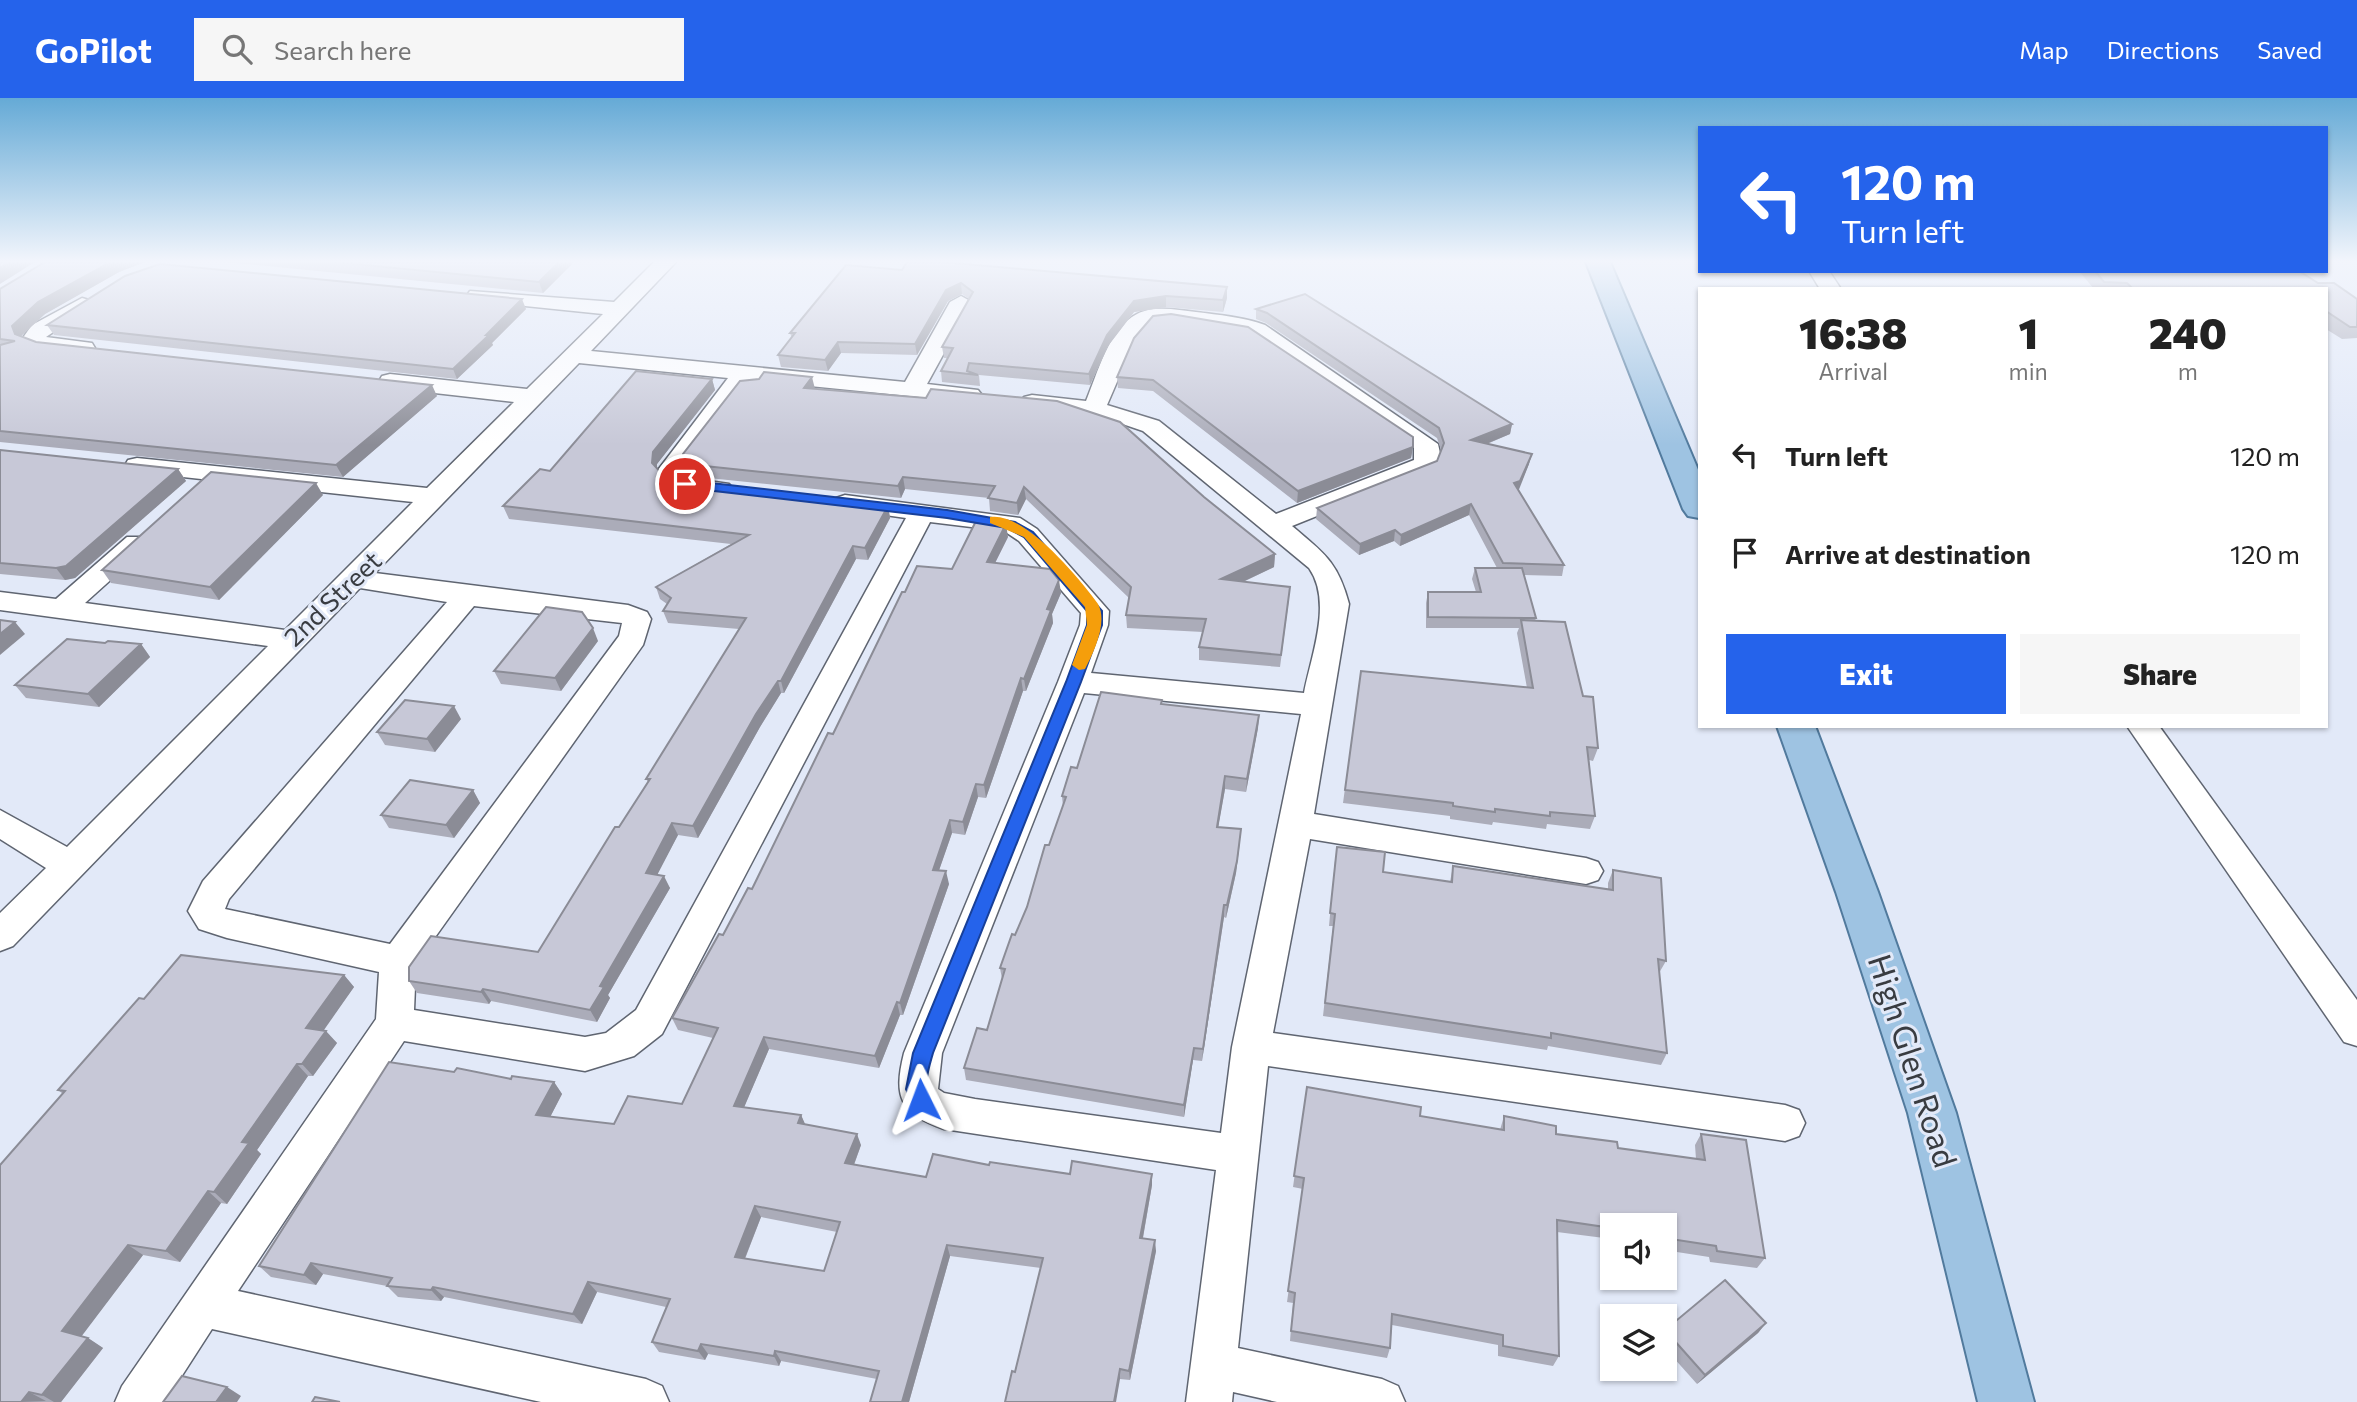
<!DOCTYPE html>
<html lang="en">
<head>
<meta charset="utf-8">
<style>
	:root { --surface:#fff; --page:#f6f6f6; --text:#222; --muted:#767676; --accent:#2563eb }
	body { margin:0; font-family:Commissioner,sans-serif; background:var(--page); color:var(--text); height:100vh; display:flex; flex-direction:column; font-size:26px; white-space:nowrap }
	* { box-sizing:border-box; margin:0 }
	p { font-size:23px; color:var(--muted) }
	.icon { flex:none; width:38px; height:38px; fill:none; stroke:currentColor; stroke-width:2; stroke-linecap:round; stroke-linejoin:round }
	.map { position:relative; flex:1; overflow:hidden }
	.panel { position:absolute; left:1698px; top:189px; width:630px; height:441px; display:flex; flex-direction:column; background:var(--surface); border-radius:0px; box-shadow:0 2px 5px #0004 }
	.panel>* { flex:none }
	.guide { position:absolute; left:1698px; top:28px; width:630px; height:147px; border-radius:0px; box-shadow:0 2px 5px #0004; background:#2563eb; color:#fff; overflow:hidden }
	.fabs { position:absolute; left:1600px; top:1115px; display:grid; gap:14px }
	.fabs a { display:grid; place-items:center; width:77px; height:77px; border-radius:0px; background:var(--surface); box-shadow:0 2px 5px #0004; font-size:35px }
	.pin { position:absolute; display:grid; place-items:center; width:60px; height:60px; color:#fff; margin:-30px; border:4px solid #fff; border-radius:50%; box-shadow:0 2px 7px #0007 }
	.me { position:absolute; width:77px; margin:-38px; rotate:357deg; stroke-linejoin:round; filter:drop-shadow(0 0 5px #0008) }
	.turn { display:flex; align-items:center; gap:24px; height:147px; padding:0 28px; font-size:32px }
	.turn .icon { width:91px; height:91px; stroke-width:2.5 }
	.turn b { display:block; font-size:49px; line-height:60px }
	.eta { display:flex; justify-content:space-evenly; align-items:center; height:119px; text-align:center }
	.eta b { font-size:42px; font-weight:800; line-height:49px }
	.cta { display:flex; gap:14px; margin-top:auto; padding:14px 28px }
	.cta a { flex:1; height:80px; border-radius:0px; background:var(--accent); color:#fff; font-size:28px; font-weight:800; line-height:80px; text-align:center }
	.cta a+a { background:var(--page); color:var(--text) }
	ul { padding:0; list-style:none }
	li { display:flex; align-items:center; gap:21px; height:98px; padding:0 28px }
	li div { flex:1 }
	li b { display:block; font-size:26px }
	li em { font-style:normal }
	header { display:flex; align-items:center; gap:42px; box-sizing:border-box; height:98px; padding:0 35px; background:var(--accent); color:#fff }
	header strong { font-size:33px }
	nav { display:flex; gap:38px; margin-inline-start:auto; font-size:24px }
	.search { width:490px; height:63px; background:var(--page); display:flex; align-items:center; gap:18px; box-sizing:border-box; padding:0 24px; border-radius:0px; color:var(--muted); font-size:26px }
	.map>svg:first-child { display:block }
</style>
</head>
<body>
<header>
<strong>GoPilot</strong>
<div class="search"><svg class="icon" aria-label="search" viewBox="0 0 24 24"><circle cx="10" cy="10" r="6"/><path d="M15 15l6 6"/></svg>Search here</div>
<nav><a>Map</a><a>Directions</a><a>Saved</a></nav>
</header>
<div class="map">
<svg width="2357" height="1304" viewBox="0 0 2357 1304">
	<rect width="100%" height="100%" fill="#e2e9f8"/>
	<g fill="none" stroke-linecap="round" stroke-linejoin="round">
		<defs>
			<g id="minor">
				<path d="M654,164H676L591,253L905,284L950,204L961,198L972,204L927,286L978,292L982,297L978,302L970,304L750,282L684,372L694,381L729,386L733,391L729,396C705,402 669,397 658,372L728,280L579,265L375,475L628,507L647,514L651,521L643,547L416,866L414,912L585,939L606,935L636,912L906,420L836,410L832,405L836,400L845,397L1020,420L1037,431L1109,513L1108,527L1091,575L1304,595C1311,558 1333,504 1309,470L1143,333L1108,321L1032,311L1024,309L1020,304L1024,299L1032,297L1086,303C1097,277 1109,230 1137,216C1155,207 1177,212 1196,214C1219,217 1243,219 1265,227L1438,346L1440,355L1434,371L1292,428C1324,455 1338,464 1349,506L1314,716L1586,760L1598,764L1603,773L1598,782L1586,786L1310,741L1273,935L1785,1007L1799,1012L1805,1025L1799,1038L1785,1043L1268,968L1238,1250L1382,1281L1398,1288L1405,1304H1277L1233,1294L1232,1304H1186L1216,1072L944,1031C900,1016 893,999 904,955L1058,584L1080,527L1081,515L1019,443L1004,433L930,424L662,936L634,958L585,973L404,943L238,1193L646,1281L662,1288L669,1304H541L212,1231L165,1304H115L122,1288L376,921L379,874L227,840L199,831L188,813L203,783L447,504L360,490L13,848L0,853V815L46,770L0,741V712L67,749L268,548L0,512V494L56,501L127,439H145L149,445L145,451L85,505L285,532L413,404L137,374L128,372L125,367L128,362L137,360L427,390L514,304L390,290L379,283L382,278L390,276L527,291L603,216L477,203L470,201L467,197L470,193L614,204ZM1171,224L1249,237L1414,349V362L1276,416L1159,323L1107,307L1132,249L1152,226ZM474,508L622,525L619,538L390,846L225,811L229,801ZM1084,595L1301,616L1232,949L1221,1035L975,1001L944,995L938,991L942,955Z"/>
				<polygon points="1809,173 1829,173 1841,191 1820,191"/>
				<path d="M82,200L89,202L93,206L89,210L46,239L92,245L95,250L92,255C75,259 33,257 22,241L32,227Z"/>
				<polygon points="2127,628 2159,628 2357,902 2357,948 2344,944"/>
			</g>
			<g id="major">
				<polygon points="1586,164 1610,164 1699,374 1699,420 1688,418 1683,411"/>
				<polygon points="1777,628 1815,628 1878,794 1956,1015 2034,1304 1978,1304 1908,1015 1836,794"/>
			</g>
		</defs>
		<!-- minor casing -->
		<use href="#minor" stroke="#5f6571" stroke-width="3"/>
		<!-- major casing -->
		<use href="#major" stroke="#517a9d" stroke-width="4"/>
		<!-- minor -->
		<use href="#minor" fill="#fff" fill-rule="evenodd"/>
		<!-- major -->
		<use href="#major" fill="#9ec3e2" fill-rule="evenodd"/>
	</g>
	<!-- wall -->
	<g fill="#abacb9" fill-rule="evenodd">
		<polygon points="45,164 145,164 119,174 45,216 21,238 36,244 437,298 343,379 0,344 0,191"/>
		<polygon points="225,164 572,164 572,166 543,195"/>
		<polygon points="902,172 1227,189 1227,200 1223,214 1166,209 1134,214 1108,248 1090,287 979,277 980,288 942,284 941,273 947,260 944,260 942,249 969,201 962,196 948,203 917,257 841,255 828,273 781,269 778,257 792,240 790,235"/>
		<polygon points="2079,173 2299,173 2318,185 2357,201 2357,240 2342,241 2326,231 2326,191 2094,191"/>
		<polygon points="1305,196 1512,326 1510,336 1487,346 1529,366 1518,392 1564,467 1562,478 1524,477 1536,520 1535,523 1583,598 1598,650 1593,663 1589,662 1595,718 1590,731 1547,726 1546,731 1493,724 1492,727 1450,721 1450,718 1343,705 1361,573 1527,590 1517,535 1519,530 1426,530 1426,505 1428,494 1476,494 1472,481 1475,470 1497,470 1469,417 1400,448 1394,443 1359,457 1316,421 1317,410 1437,363 1441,352 1437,340 1266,225 1256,221 1256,211"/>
		<polygon points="526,211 492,245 493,247 457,281 54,237 47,227"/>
		<polygon points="1134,240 1413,349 1411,360 1297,405 1153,293 1118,290 1117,279"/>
		<polygon points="712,281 715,292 657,366 657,370 664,378 690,387 888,408 890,420 868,462 856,461 784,595 781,595 760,629 698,740 678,737 657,776 670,790 608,897 610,900 597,924 491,903 489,906 417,895 409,883 538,854 648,684 646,681 739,531 668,525 663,513 667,506 660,501 656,489 731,446 509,421 503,408 550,373"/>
		<polygon points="815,291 1204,399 1275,456 1274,469 1243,484 1289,501 1280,569 1199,562 1199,549 1203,534 1127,530 1126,517 1129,500 1026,401 1018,417 990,413 989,400 905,391 901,400 699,379 689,376 683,356"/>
		<polygon points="0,352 178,371 186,383 75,480 65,482 0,476"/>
		<polygon points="323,397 219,502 111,485 102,472"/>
		<path d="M1008,439L995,465L1061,495L1052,516L1053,525L1026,593H1023L986,700L978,699L965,737L952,735L939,772L949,786L903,917H900L879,970L769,951L744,1009L801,1017L805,1027L861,1047L854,1067L926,1079L989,1067L1070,1076H1152V1087L1143,1140L1156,1153L1130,1282L1120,1281L1015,1274L1041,1170L950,1158L909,1304H870L877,1281L781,1263L779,1268L708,1256L705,1262L659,1254L652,1244L666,1209L597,1194L582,1226L444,1199L441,1203L398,1199L387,1188L323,1176L316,1187L271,1179L259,1168L454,974L511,981L554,984L562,996L550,1019L614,1026L682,1006L713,940L678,932L672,920L752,791L833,636L905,494L952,471ZM761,1119L837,1134L824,1173L745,1161Z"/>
		<polygon points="598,543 561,593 501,586 494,573"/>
		<polygon points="105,545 141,546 150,559 99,609 26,600 15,587"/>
		<polygon points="1162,607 1259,617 1258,630 1246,694 1225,691 1218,729 1240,744 1236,775 1226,820 1224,819 1202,963 1193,962 1184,1019 966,982 964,970 987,932 1002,881 1000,870 1027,809 1063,709 1062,698 1077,670"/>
		<polygon points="461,621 435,654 385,647 377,634"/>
		<polygon points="473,692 480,705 454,740 389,730 381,717"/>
		<polygon points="1335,762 1383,774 1450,784 1453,768 1608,791 1608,785 1613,772 1666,863 1659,875 1667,955 1661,967 1548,948 1547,952 1323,918 1333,828 1329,828"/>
		<polygon points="344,877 354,889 323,932 337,945 313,978 308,978 257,1052 261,1056 227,1106 221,1105 180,1164 143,1157 81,1238 88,1240 103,1250 61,1304 0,1304 63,996 58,992 144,901"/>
		<polygon points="1307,989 1420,1018 1500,1032 1504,1018 1556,1036 1618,1050 1696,1061 1695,1047 1701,1036 1765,1160 1757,1170 1710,1164 1709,1159 1664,1152 1664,1127 1612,1127 1612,1141 1557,1134 1559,1258 1553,1268 1498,1258 1498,1247 1392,1227 1390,1250 1387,1260 1290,1243 1293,1205 1287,1204 1303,1091 1293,1089"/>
		<polygon points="1766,1225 1758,1235 1697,1286 1664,1249 1664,1232"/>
	</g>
	<!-- shaded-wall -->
	<g fill="#8b8c96">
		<polygon points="10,164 35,164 0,186 0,170"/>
		<polygon points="111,164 145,164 119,174 45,216 20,239 15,236 12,228 38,204"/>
		<polygon points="559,164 572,164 572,166 543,195 539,184"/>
		<polygon points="961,185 962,196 948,203 917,257 915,246 946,192"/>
		<polygon points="1227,189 1227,200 1223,214 1223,202"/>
		<polygon points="1166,198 1166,209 1134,214 1108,248 1090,287 1089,276 1107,237 1134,203"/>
		<polygon points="522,201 526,211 492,245 493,247 457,281 453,271"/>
		<polygon points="838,244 841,255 828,273 825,262"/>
		<polygon points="812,279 815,291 804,290"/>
		<polygon points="712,281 715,292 657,366 656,377 652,365 653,354"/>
		<polygon points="432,287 437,298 343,379 336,367"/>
		<polygon points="1512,326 1510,336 1469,353 1471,342"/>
		<polygon points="1413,349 1411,360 1297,405 1298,393"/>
		<polygon points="1532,356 1529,366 1518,394 1514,385"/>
		<polygon points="178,371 186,383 75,480 65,482 56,470"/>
		<polygon points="903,379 905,391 901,400 898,388"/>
		<polygon points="316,385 323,397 219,502 210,489"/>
		<polygon points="1024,389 1026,401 1018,417 1017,405"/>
		<polygon points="1471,406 1469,417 1400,448 1401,437"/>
		<polygon points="888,408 890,420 868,462 865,450"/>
		<polygon points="1006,426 1008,439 989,477 987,464"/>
		<polygon points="1395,432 1394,443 1359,457 1360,446"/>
		<polygon points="853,448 856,461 784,595 781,583"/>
		<polygon points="1275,456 1274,469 1221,494 1221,481"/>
		<polygon points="1059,482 1061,495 1052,516 1053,525 1026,593 1024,581 1047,511"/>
		<polygon points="15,524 25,536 0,557 0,536"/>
		<polygon points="593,530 598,543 561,593 555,580"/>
		<polygon points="141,546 150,559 99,609 88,596"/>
		<polygon points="1021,580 1023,593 986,700 984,687"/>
		<polygon points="778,583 781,595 760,629 698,740 693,728 756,616"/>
		<polygon points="454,608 461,621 435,654 427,641"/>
		<polygon points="1259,617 1258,630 1246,694 1247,681"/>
		<polygon points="1225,678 1225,691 1216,742 1217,729"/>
		<polygon points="976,686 978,699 965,737 963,724"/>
		<polygon points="473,692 480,705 454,740 446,727"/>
		<polygon points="950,722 952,735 935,784 933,772"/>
		<polygon points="672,725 678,737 652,787 646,775"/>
		<polygon points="1241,731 1236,775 1226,820 1227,807"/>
		<polygon points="946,773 949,786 903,917 900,905"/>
		<polygon points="664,778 670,790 608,897 610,900 597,924 590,912 600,888"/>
		<polygon points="1224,807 1224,819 1202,963 1203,951"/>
		<polygon points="344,877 354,889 317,942 306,930"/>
		<polygon points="483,891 491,903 489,906 481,894"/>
		<polygon points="897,904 900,917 879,970 875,958"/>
		<polygon points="326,933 337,945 313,978 302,966"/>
		<polygon points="764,939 769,951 740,1019 734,1008"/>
		<polygon points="1194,950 1193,962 1184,1019 1184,1007"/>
		<polygon points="297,966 308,978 257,1052 261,1056 227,1106 214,1094 242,1044"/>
		<polygon points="554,984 562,996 545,1029 536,1017"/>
		<polygon points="801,1017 806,1028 798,1025"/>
		<polygon points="857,1036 861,1047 850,1077 845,1065"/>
		<polygon points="1152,1076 1152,1087 1141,1150 1140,1140"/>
		<polygon points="208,1093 221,1105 180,1164 166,1153"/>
		<polygon points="755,1108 761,1119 741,1170 735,1159"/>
		<polygon points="1155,1142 1156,1153 1130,1282 1129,1273"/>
		<polygon points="128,1147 143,1157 78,1243 62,1233"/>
		<polygon points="947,1147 950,1158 909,1304 902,1304"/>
		<polygon points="311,1165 323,1176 316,1187 304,1177"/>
		<polygon points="588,1184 597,1194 582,1226 573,1216"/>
		<polygon points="433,1189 444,1199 441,1203 431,1192"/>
		<polygon points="1766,1225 1758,1235 1697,1286 1705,1277"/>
		<polygon points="88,1240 103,1250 61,1304 54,1304 42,1297"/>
		<polygon points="701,1246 708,1256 705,1262 698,1253"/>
		<polygon points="775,1253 781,1263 779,1268 774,1258"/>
		<polygon points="1120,1271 1120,1281 1116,1304 1114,1304"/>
		<polygon points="227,1289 241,1298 237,1304 216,1304"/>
		<polygon points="29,1294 46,1303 21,1304"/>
	</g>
	<!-- building -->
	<g fill="#c7c8d7" stroke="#8b8c96" stroke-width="2" fill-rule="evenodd">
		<polygon points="0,164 10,164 0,170"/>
		<polygon points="45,164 111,164 38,204 12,228 15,236 36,244 432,287 336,367 0,333 0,247 15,243 0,241 0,191"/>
		<polygon points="334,164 559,164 539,184"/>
		<polygon points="907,164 942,164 1227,189 1223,202 1166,198 1134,203 1107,237 1089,276 969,265 967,273 978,277 941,273 953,250 942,249 973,194 961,185 946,192 915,246 838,244 825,262 778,257 795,235 790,235 846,167 902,172"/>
		<polygon points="160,166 522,201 486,237 489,237 453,271 47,227 125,178"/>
		<polygon points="2095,173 2299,173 2318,185 2334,185 2357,201 2357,229 2350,229 2326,213 2326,191 2133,191 2127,185 2104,184"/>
		<polygon points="1305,196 1512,326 1471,342 1532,356 1520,383 1514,385 1564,467 1503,465 1471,406 1401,437 1395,432 1360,446 1317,410 1437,363 1444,345 1439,330 1267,215 1256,211"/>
		<polygon points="1171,216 1248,229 1413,339 1413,349 1298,393 1153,282 1117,279 1134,240 1153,218"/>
		<polygon points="636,273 712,281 653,354 652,365 664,378 690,387 888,408 865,450 853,448 781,583 778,583 756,616 693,728 672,725 646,775 664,778 600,888 604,889 590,912 483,891 481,894 409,883 409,869 431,838 538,854 615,729 619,729 650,681 646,681 746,520 663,513 671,500 656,489 749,437 503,408 540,371 550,373"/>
		<polygon points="764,274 812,279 804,290 926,300 931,291 1057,303 1120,324 1204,399 1275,456 1221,481 1290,489 1281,557 1199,549 1206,521 1126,517 1131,489 1024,389 1017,405 988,400 995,388 903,379 898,388 695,367 685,364 683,356 740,283 759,281"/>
		<polygon points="0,352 178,371 66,468 56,470 0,465"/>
		<polygon points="211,374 316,385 210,489 102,472"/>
		<path d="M978,419L1006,426L987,464L1050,471L1059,482L1047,511L1051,512L1024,581L1021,580L984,687L976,686L963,724L950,722L933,772L946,773L900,905L897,904L875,958L764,939L734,1008L801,1017L798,1025L857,1036L845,1065L926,1079L933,1056L989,1067L990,1064L1070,1076L1072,1063L1152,1076L1140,1140L1155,1142L1129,1273L1120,1271L1114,1304H1005L1012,1273L1015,1274L1043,1160L947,1147L902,1304H870L879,1273L775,1253L774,1258L701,1246L698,1253L652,1244L670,1201L588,1184L573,1216L433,1189L431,1192L387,1188L392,1180L311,1165L304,1177L259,1168L389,964L454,974L457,970L511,981L512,978L554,984L536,1017L614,1026L628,998L682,1006L718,930L672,920L719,836L723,837L748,790L752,791L828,635L833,636L902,494H905L917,468L952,471ZM755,1108L840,1124L824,1173L735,1159Z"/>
		<polygon points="1475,470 1522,470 1536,520 1428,519 1428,494 1481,494"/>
		<polygon points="546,509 582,514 593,530 555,580 494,573"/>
		<polygon points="0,522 15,524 0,536"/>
		<polygon points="1521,522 1565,524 1583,598 1593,599 1598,650 1587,649 1595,718 1550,714 1550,718 1495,711 1495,714 1453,708 1453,705 1345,692 1361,573 1533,590"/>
		<polygon points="67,541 105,545 108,543 141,546 88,596 15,587"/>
		<polygon points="1101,594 1162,602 1161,606 1259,617 1247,681 1225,678 1217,729 1241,731 1237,763 1227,807 1224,807 1203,951 1194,950 1184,1007 964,970 977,930 987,932 1005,871 1000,870 1012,836 1015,837 1027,809 1045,747 1049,747 1066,699 1062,698 1071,669 1077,670"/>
		<polygon points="405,602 454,608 427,641 377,634"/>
		<polygon points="410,682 473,692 446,727 381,717"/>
		<polygon points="1337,749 1385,754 1383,774 1452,784 1453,768 1613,792 1613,772 1661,780 1666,863 1658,861 1667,955 1551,935 1551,940 1325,905 1335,816 1330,815"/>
		<polygon points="181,857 344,877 306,930 326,933 302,966 297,966 242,1044 249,1045 214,1094 208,1093 166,1153 128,1147 62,1233 88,1240 42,1297 29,1294 21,1304 0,1304 0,1067 65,993 58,992 139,900 144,901"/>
		<polygon points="1307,989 1421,1009 1420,1018 1504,1032 1504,1018 1556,1028 1556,1036 1617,1044 1618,1050 1705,1062 1701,1036 1746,1042 1765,1160 1717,1153 1716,1148 1664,1140 1664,1127 1612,1127 1612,1130 1557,1122 1559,1258 1503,1248 1503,1237 1392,1216 1390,1250 1291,1233 1295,1195 1288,1193 1304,1080 1294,1078"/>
		<polygon points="1725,1182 1766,1225 1705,1277 1665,1232"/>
		<polygon points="182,1278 227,1289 216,1304 163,1304"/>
		<polygon points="315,1299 340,1304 312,1304"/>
	</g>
	<!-- sky -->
	<linearGradient id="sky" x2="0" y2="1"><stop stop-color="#65aad6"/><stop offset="0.47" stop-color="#f2f5fc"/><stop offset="1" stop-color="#f2f5fc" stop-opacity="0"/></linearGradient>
	<rect width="2357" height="347" fill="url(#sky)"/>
	<!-- route -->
	<path fill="#2563eb" stroke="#184099" stroke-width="2" d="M685,382L947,412L1015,424L1033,434L1102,513V527L1081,584L933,955C928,973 923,985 931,1002L928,1008L921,1011L914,1008L906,991L913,955L1066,584L1087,527V513L1024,439L1007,430L947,420L680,389V384Z"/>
	<!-- slow -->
	<path fill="#f59e0b" d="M990,419C1024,413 1080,481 1098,506C1108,524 1094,554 1085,571L1079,572L1072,567L1087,527L1085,509L1024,439L990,425Z"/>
	<g text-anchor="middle" stroke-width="6" stroke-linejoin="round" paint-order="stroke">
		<!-- street labels -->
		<g font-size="26" fill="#393c41" stroke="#e2e9f8">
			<text transform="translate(333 501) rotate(-44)" y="9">2nd Street</text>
		</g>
		<!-- near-street labels -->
		<g font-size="32" fill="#393c41" stroke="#e2e9f8">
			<text transform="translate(1912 963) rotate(72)" y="11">High Glen Road</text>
		</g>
	</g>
</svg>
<div class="fabs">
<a><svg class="icon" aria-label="sound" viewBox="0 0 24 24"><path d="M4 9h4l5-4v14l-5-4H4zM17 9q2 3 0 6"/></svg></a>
<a><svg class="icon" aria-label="layers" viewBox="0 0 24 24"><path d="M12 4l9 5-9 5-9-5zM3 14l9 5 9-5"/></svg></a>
</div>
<div class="pin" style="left:685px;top:386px;background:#d93025"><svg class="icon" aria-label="arrive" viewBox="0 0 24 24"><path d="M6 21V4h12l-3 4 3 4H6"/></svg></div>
<svg class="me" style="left:921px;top:1002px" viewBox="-20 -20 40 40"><path d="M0-17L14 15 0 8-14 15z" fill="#2563eb" stroke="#fff" stroke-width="4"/></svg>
<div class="guide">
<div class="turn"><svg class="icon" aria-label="left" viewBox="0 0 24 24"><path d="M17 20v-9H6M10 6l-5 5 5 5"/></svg><div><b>120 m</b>Turn left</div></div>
</div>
<section class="panel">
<div class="eta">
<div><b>16:38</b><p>Arrival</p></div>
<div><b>1</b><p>min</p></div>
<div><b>240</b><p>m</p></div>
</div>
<ul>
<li><svg class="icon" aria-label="left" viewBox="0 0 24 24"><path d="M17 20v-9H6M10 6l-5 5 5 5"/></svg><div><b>Turn left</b></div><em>120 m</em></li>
<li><svg class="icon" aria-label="arrive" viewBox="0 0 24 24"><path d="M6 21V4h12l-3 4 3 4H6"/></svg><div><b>Arrive at destination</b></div><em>120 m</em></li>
</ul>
<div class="cta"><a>Exit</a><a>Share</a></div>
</section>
</div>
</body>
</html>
